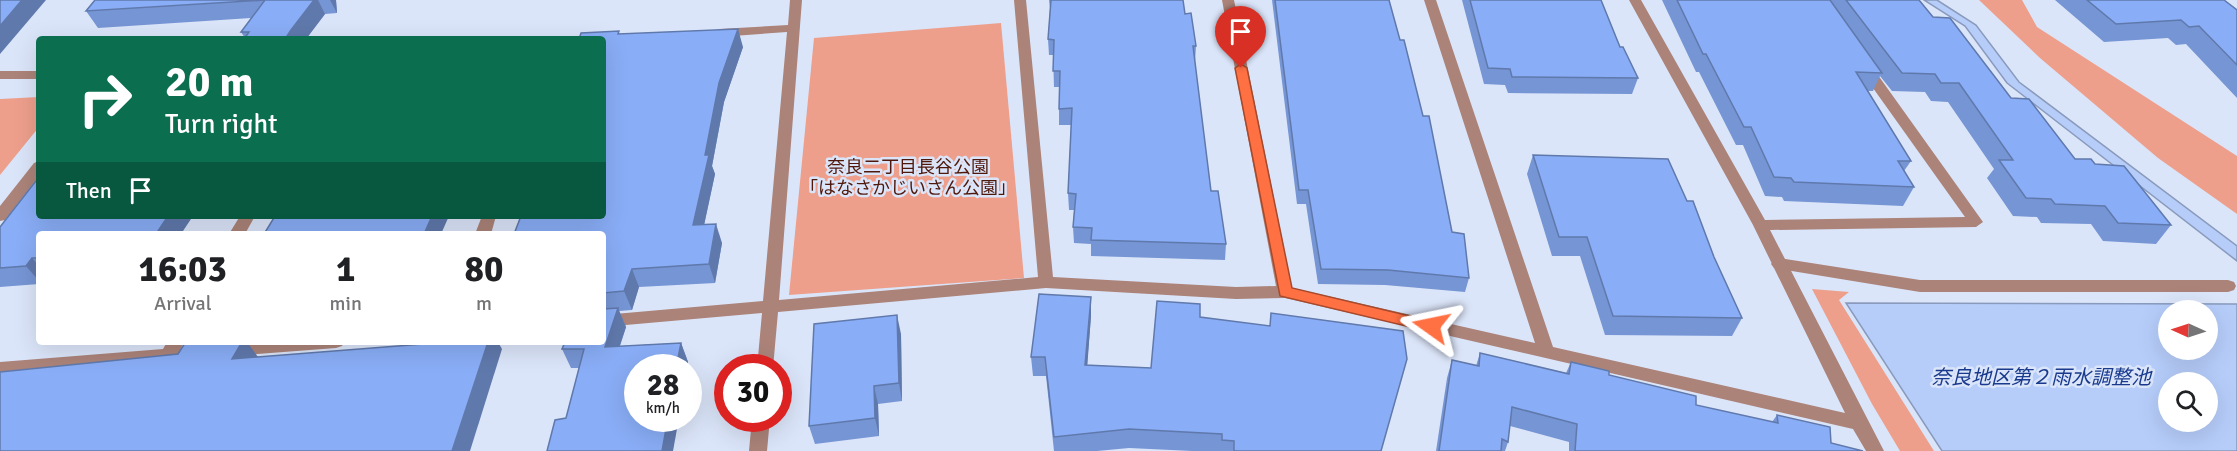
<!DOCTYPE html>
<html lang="en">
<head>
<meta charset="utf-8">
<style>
	:root { --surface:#fff; --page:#f6f6f6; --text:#202124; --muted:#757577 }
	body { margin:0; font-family:Signika,"Noto Sans JP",sans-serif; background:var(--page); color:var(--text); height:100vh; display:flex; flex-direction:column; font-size:22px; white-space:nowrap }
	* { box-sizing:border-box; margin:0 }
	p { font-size:20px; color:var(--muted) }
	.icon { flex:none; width:33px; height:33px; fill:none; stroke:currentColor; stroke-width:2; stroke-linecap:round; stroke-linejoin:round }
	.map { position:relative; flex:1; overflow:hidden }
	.drawer { position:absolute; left:36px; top:231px; width:570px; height:114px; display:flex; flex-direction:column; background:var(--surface); border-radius:6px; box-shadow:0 6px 24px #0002 }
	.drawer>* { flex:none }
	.guide { position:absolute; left:36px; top:36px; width:570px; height:183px; border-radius:6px; box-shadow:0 6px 24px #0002; background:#0b6e4f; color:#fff; overflow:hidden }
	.needle { width:39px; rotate:273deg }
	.fabs { position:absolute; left:2158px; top:300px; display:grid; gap:12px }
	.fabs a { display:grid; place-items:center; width:60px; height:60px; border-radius:50%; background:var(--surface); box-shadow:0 6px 24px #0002; font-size:30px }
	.speed { position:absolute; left:624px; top:354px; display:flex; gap:12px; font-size:30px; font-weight:700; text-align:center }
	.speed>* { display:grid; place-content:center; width:78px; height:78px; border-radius:50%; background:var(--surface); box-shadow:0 6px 24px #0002; line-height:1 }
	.speed small { font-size:15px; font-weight:400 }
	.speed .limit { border:9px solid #d22; background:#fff; color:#111 }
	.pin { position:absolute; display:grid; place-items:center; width:51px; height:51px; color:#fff; margin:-62px -26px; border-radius:50% 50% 50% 0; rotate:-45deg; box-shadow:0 0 6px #0007 }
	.pin .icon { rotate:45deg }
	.me { position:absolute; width:66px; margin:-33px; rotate:282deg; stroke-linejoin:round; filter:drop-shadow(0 0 4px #0008) }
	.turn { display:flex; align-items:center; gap:21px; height:126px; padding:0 30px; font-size:27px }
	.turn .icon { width:78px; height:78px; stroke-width:2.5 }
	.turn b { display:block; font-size:42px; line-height:51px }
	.then { display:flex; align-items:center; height:57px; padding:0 30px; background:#0003; gap:12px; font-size:22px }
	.eta { display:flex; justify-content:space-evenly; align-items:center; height:102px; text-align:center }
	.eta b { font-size:36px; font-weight:700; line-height:42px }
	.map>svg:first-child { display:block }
</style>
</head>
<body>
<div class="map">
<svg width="2237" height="451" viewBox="0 0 2237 451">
	<rect width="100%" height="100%" fill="#dbe5f9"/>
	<!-- green -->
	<g fill="#ed9f8c">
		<polygon points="1979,0 2022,0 2037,27 2237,156 2237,214 2158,158 2040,58"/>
		<polygon points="1001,23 1024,278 789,295 814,38"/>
		<polygon points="39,97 39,127 0,175 0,99"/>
		<polygon points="1812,289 1849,292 1839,300 1934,451 1900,451 1872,404"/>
	</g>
	<!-- water -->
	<g fill="#b6cdfa" stroke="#899abc" stroke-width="1.5" fill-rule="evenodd">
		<polygon points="1924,0 1937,0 1976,25 2019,82 2237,246 2237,261 2007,83 1965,26"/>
		<path d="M1846,303L2237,304V451H1942ZM2169,310H2208V350H2169ZM2169,382H2208V422H2169Z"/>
	</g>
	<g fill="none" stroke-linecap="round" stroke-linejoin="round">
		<!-- service -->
		<polygon fill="#ab8379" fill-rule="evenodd" points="1779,258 1920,280 2228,280 2234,282 2236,286 2234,290 2228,292 1920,292 1774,268 1771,264 1774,260"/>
		<!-- minor -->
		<g fill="#ab8379" fill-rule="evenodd">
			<polygon points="790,0 802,0 779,300 1038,277 1014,0 1026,0 1053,277 1236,287 1276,286 1222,0 1234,0 1292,288 1535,343 1424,0 1436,0 1553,347 1845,413 1753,225 1629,0 1641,0 1765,220 1965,217 1858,67 1865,63 1870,64 1983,222 1976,227 1770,230 1884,451 1866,451 1853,429 1285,298 1236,299 1046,288 778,312 773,368 757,368 762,313 603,327 603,315 763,301 787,32 719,37 713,33 719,29 788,25"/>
			<rect x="0" y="71" width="39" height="8"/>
			<polygon points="39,161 39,176 5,220 0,221 0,206 34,163"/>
			<polygon points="240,216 255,216 245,234 229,234"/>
			<polygon points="482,216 496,216 491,234 475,234"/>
			<polygon points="167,342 184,342 179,352 180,355 178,360 0,376 0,362 163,349"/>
			<polygon points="254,342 344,342 342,346 336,348 232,356 226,354 224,350 226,346"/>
			<polygon points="752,418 770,418 767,451 749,451"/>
		</g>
	</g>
	<!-- wall -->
	<g fill="#7695d4">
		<polygon points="95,0 336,0 337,13 325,14 306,39 244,39 245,38 241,32 251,18 98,28 86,11"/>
		<polygon points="1049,0 1183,0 1185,14 1196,46 1195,62 1211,191 1226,244 1225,260 1091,256 1091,244 1074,243 1073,227 1074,210 1069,210 1068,193 1071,125 1059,125 1059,87 1054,87 1053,55 1049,55 1048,39 1050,8"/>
		<polygon points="1272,0 1389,0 1452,232 1469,278 1465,292 1385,285 1318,284 1306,204 1297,204"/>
		<polygon points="1462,0 1601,0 1620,47 1638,78 1632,94 1508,93 1505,85 1484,84"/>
		<polygon points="1662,0 1919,0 1933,17 2011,98 2075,159 2095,164 2171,225 2156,244 2103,241 2091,224 2041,223 2037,217 2013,216 1987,178 1994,169 1948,102 1931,101 1925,92 1892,91 1880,76 1873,91 1868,91 1911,161 1904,171 1914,187 1903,206 1784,201 1782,197 1765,196 1743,145 1736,145 1699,72 1696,72"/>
		<polygon points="2055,0 2224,0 2237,10 2237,98 2186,44 2176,45 2168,38 2104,42"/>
		<polygon points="620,34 743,47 724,102 712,166 715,174 704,225 722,243 715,283 639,287 632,310 619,311 626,327 620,346 681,343 688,362 566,418 579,368 571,368 562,349 603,342 603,234"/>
		<polygon points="1533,155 1687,201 1742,318 1732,336 1605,335 1580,256 1552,256 1527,174"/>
		<polygon points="0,227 39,234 39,284 0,287"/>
		<polygon points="1091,297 1091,316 1087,365 1151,368 1200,317 1407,359 1381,451 1192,451 1129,448 1097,451 1054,451 1046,376 1033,376 1031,357"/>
		<polygon points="901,334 902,401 878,404 879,436 815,444 809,426"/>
		<polygon points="1480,353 1566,373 1571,362 1696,405 1772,422 1777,415 1831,443 1863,451 1569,451 1569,442 1510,426 1508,442 1505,451 1436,451 1447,378 1452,360 1476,366"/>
	</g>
	<!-- shaded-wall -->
	<g fill="#6079ac">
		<polygon points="22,0 46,0 0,54 0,26"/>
		<polygon points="314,0 318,0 325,14 306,39 285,39 291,30"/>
		<polygon points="330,0 336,0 337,13"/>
		<polygon points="738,29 743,47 724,102 712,166 715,174 700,244 693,225 705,155 719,83"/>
		<polygon points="168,216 193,216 181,234 156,234"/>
		<polygon points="432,216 449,216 441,234 424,234"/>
		<polygon points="716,224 722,243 715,283 709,264"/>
		<polygon points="32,258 39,266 39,281 26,266"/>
		<polygon points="632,269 639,287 632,310 624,291"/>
		<polygon points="1091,297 1091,316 1086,383 1085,365"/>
		<polygon points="618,308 626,327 613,366 605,347"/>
		<polygon points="897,315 901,334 902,401 899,383"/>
		<polygon points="242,342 247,342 258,357 232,359"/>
		<polygon points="488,342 498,342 502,349 470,451 452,451"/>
		<polygon points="681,343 688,362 687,368 676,368"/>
		<polygon points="874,386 878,404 879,436 875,418"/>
		<polygon points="668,418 679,418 673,451 662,451"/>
	</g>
	<!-- building -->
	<g fill="#89adf6" stroke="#6079ac" stroke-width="1.5">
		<polygon points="0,0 22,0 0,26"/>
		<polygon points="95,0 314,0 291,30 285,39 244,39 249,32 241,32 265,0 86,11"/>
		<polygon points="1051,0 1183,0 1185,14 1191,13 1196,46 1193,46 1211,191 1218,191 1226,244 1091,240 1092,228 1073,227 1076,194 1068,193 1072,108 1059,109 1060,71 1053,71 1054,40 1048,39"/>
		<polygon points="1275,0 1389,0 1400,40 1404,40 1423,116 1429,116 1452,232 1464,234 1469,278 1388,270 1321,269 1308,190 1299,190"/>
		<polygon points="1470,0 1601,0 1620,47 1623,47 1638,78 1512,77 1510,69 1488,68"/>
		<polygon points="1677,0 1830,0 1882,73 1856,72 1911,161 1898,161 1914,187 1794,182 1791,178 1774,177 1751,127 1744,127 1706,54 1703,54"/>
		<polygon points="1846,0 1919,0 1933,17 1950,18 2011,98 2029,99 2075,159 2091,159 2095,164 2124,166 2171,225 2118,223 2105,206 2055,204 2051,199 2026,198 1999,160 2013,160 1959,83 1941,83 1935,74 1902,73"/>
		<polygon points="2087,0 2224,0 2237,10 2237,65 2199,26 2189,27 2181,20 2116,24"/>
		<polygon points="738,29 719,83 705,155 709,155 693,225 716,224 709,264 632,269 624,291 603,293 603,234 514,234 521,216 603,216 603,39 579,39 581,33 619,31 618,34"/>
		<polygon points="1533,155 1668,159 1687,201 1693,201 1714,257 1742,318 1613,316 1587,237 1559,237"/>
		<polygon points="39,177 39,216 168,216 156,234 39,234 39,258 32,258 26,266 0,268 0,227"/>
		<polygon points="275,216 432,216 424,234 264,234"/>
		<polygon points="1039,294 1091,297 1085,365 1151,368 1157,301 1200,304 1200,317 1270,326 1271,313 1403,331 1407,359 1381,451 1234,451 1234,441 1222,440 1222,434 1129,429 1054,437 1045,357 1031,357"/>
		<polygon points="618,308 605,347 681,343 676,368 638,368 638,418 668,418 662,451 547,451 555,420 566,418 584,349 562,349 565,342 603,342 603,309"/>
		<polygon points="897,315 899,383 874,386 875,418 809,426 814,324"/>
		<polygon points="196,342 242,342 232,359 436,343 437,342 488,342 452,451 0,451 0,372 178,354 185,343"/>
		<polygon points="1480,353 1569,374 1571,362 1609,371 1609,375 1696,396 1696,405 1778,423 1777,415 1830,427 1831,443 1863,451 1575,451 1577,424 1512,407 1508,442 1502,439 1501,451 1439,451 1452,360 1479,366"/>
	</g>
	<!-- route -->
	<polygon fill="#ff7043" stroke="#a6492c" stroke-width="1.5" points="1241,64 1247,68 1292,288 1431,321 1436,322 1439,326 1436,330 1431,332 1280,296 1235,68"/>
	<g text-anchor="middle" stroke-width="5" stroke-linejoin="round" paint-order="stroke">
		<!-- park labels -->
		<g font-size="18" fill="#4f180b" stroke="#dbe5f9">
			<text x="908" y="173">奈良二丁目長谷公園<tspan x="908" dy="21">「はなさかじいさん公園」</tspan></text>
		</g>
		<!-- water labels -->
		<g font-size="20" font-style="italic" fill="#193a8d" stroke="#dbe5f9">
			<text x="2041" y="384">奈良地区第２雨水調整池</text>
		</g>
	</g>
</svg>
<div class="fabs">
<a><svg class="needle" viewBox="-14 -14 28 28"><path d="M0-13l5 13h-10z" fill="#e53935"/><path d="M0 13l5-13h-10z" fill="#757577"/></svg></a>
<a><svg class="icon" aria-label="search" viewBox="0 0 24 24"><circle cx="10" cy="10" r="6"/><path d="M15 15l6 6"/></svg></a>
</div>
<div class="speed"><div>28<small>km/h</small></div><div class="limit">30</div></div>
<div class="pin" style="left:1241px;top:68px;background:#d93025"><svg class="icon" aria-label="arrive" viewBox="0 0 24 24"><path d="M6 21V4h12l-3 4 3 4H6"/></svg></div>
<svg class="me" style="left:1431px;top:326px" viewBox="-20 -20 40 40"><path d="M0-17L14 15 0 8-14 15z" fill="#ff7043" stroke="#fff" stroke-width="4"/></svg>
<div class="guide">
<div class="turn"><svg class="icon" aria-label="right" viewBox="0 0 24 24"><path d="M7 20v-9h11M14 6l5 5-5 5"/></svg><div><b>20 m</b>Turn right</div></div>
<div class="then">Then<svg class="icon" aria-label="arrive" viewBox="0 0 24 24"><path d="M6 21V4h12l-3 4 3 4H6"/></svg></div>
</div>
<section class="drawer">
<div class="eta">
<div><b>16:03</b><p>Arrival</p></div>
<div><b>1</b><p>min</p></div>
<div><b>80</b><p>m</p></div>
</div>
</section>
</div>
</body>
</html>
